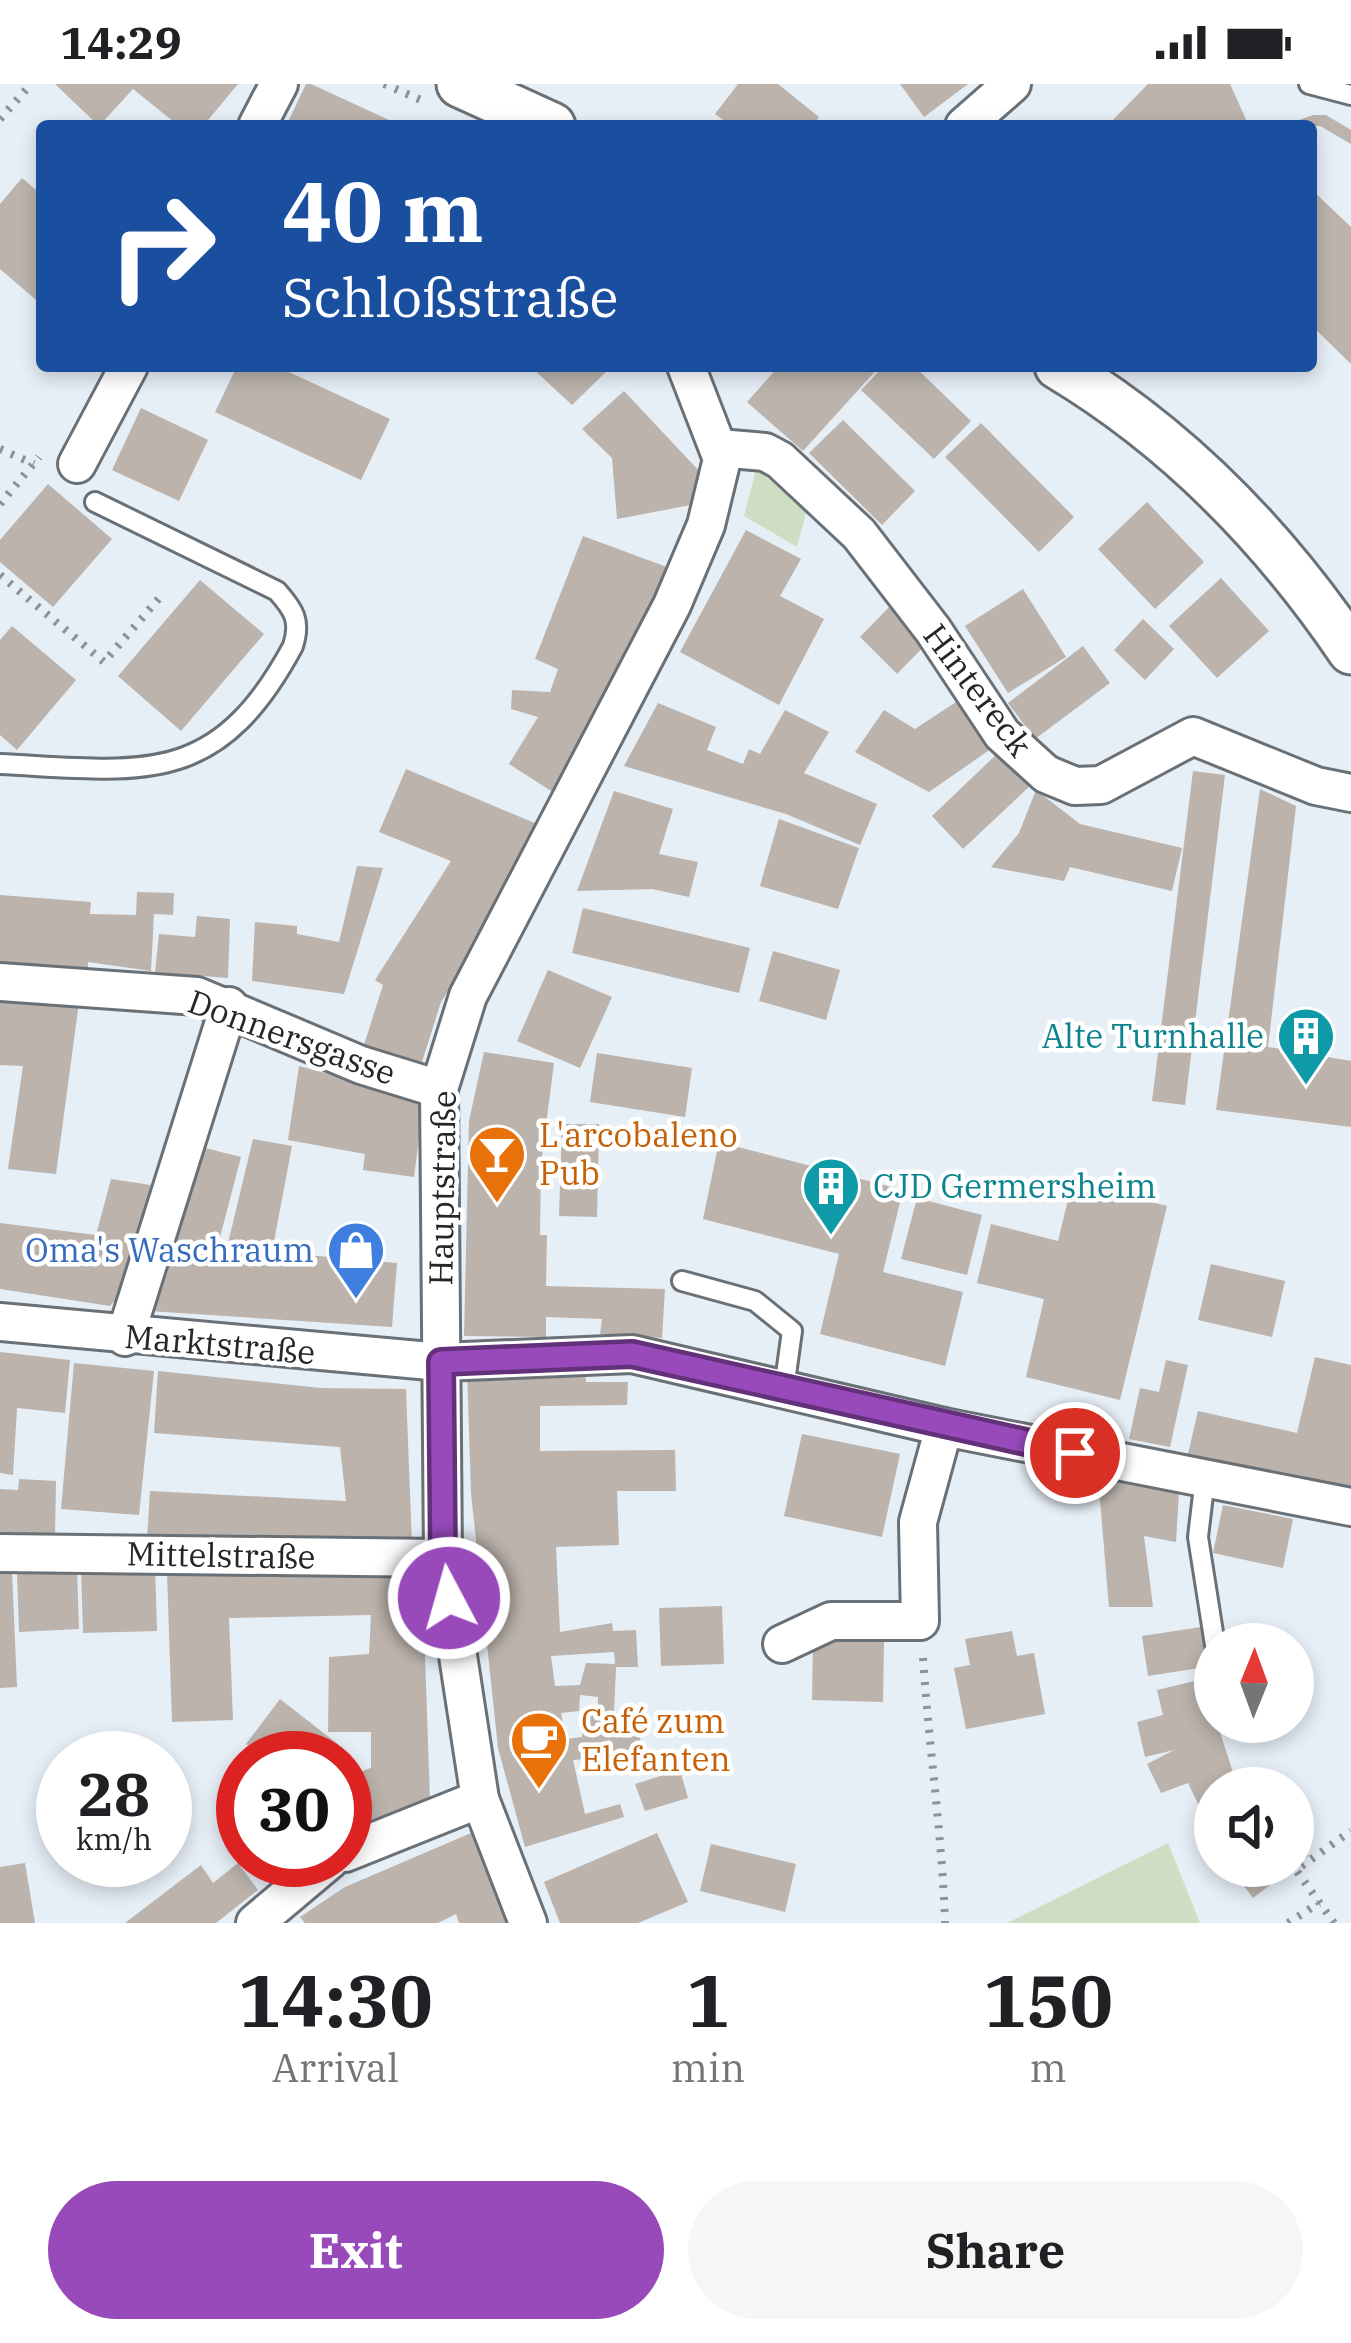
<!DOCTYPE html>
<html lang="en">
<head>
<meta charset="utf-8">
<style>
	:root { --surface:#fff; --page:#f6f6f6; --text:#202124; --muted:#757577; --accent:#984abb }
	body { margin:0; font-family:"IBM Plex Serif",serif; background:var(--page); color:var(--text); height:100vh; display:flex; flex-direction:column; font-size:45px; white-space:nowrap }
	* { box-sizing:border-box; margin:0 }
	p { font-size:39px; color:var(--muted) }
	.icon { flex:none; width:66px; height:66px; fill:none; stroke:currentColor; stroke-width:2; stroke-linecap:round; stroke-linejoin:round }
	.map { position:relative; height:1839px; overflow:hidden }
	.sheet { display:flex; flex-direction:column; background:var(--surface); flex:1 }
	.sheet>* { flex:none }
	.top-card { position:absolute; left:36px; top:36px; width:1281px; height:252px; border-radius:12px; box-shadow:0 6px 18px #0003; background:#1a4fa0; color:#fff; overflow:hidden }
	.needle { width:78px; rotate:1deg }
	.buttons { position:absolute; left:1194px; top:1539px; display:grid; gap:24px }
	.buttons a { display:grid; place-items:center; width:120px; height:120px; border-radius:50%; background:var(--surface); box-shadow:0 6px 18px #0003; font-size:60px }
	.speed { position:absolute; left:36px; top:1647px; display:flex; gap:24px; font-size:60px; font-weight:700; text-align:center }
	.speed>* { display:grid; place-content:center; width:156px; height:156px; border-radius:50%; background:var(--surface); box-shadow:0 6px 18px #0003; line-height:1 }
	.speed small { font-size:30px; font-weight:400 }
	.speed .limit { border:18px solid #d22; background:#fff; color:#111 }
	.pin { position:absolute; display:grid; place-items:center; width:102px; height:102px; color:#fff; margin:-51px; border:6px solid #fff; border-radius:50%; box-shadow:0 3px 12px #0007 }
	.me { position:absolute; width:132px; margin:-66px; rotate:354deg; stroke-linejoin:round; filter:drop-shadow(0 0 9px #0008) }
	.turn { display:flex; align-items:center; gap:42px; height:252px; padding:0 48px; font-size:54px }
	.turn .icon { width:156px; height:156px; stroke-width:2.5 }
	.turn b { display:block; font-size:84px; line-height:102px }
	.eta { display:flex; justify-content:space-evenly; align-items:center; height:204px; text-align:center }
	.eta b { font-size:72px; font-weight:800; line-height:84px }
	.action { display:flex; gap:24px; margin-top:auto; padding:24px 48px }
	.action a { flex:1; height:138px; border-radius:72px; background:var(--accent); color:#fff; font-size:48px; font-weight:800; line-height:138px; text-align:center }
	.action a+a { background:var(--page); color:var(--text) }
	.status { display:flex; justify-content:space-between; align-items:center; height:84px; padding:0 60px; background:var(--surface); direction:ltr }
	.status svg { height:33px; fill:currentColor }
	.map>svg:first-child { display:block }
</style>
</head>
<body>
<div class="status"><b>14:29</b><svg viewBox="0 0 49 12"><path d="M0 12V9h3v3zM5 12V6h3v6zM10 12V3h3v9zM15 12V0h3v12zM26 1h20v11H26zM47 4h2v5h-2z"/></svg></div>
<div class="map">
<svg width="1351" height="1839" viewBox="0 0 1351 1839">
	<rect width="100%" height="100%" fill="#e6eef6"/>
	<!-- green -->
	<g fill="#cddec2">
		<polygon points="757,382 810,414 797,463 744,432"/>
		<polygon points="1168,1759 1200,1839 1007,1839"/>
	</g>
	<!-- building -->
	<g fill="#bbb3ac" fill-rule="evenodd">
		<polygon points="55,0 238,0 203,42 179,42 133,5 99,42"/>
		<polygon points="306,0 311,0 402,42 286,42"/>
		<polygon points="738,0 778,0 819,33 812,42 731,42 715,30"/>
		<polygon points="900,0 968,0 924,33"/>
		<polygon points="1148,0 1230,0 1249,42 1107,42"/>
		<polygon points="1313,31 1326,31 1351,46 1351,60 1320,42 1282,42"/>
		<polygon points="22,94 42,111 42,221 0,185 0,120"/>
		<polygon points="1311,105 1351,143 1351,280 1311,241"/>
		<polygon points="237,282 276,282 390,335 361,396 215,328"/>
		<polygon points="530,282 612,282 572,321"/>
		<polygon points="779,282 880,282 803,367 747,318"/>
		<polygon points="884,282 914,282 971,337 934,375 861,306"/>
		<polygon points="624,307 701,389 696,420 617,435 612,374 582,345"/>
		<polygon points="141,324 208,356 179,417 112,386"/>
		<polygon points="843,336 915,407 882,441 809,369"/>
		<polygon points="981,339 1074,433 1039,468 945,373"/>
		<polygon points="48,400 112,455 53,523 0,478 0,456"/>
		<polygon points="1147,418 1204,478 1155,525 1098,465"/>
		<polygon points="746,446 801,475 780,512 824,535 779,621 680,568"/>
		<polygon points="583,452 675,486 559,712 509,680 538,633 511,625 512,606 550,608 558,585 535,575"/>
		<polygon points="1221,494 1269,547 1217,594 1169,542"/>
		<polygon points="200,496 264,550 181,647 118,592"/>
		<polygon points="1023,505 1066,573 1008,609 965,542"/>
		<polygon points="894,518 932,554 897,590 860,553"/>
		<polygon points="1143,535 1174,565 1145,596 1114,566"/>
		<polygon points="12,542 76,596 17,666 0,651 0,556"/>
		<polygon points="1083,562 1110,599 1035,655 1008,619"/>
		<polygon points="962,614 998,660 929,708 855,668 884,626 915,645"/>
		<polygon points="658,619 716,643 707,666 743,680 749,665 760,670 785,626 829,648 804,689 877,720 860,761 786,730 624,682"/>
		<polygon points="999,668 1031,701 963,765 932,732"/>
		<polygon points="406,685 537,740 480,857 441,918 422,978 364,961 383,901 375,896 451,777 379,748"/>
		<polygon points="1193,687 1225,691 1185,1021 1152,1017"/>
		<polygon points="1260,705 1296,722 1268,963 1351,977 1351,1043 1216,1026"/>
		<polygon points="1036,706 1080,740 1182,764 1172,807 1070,783 1064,797 991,783 1019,749"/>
		<polygon points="614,707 673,725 659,770 698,778 689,813 652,805 577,807"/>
		<polygon points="779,735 859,764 838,825 760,802"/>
		<polygon points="357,782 383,784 344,910 252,897 255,838 297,842 297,850 339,858"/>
		<polygon points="137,808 174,809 173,831 154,830 151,887 88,878 88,884 0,882 0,811 91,818 90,830 136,831"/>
		<polygon points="583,824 750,864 739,909 572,869"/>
		<polygon points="197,832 230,835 228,894 155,888 159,850 195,853"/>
		<polygon points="773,867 840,886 826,936 759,917"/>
		<polygon points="548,886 612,913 580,984 517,957"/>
		<polygon points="79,918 56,1090 8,1085 23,982 0,981 0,919"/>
		<polygon points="484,968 554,979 541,1080 540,1151 547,1151 546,1202 665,1205 662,1254 600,1250 602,1235 546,1233 546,1253 464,1252 469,1037"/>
		<polygon points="597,969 692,984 685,1033 590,1018"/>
		<polygon points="299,982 424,1015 414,1093 363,1086 365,1070 288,1056"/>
		<polygon points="562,1040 599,1040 597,1133 559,1132"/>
		<polygon points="253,1055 292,1062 272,1168 397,1179 392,1243 149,1227 197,1062 241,1073 214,1176 224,1176"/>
		<polygon points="719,1058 903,1106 883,1188 963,1208 945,1282 820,1250 839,1170 703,1135"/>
		<polygon points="111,1095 151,1101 122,1208 110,1222 0,1205 0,1139 96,1151"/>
		<polygon points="1072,1099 1167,1122 1120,1316 1026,1293 1044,1215 977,1199 991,1140 1058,1157"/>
		<polygon points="917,1114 982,1131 967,1191 901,1175"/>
		<polygon points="1211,1180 1285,1197 1272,1253 1198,1236"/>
		<polygon points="0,1268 70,1276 65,1329 17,1324 13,1391 0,1389"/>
		<polygon points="1315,1273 1351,1281 1351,1408 1188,1370 1198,1327 1297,1349"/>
		<polygon points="1166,1276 1188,1281 1170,1363 1129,1355 1140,1304 1159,1308"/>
		<polygon points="74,1279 154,1287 139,1431 61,1425"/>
		<path d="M585,1281L586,1298H628L627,1321L540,1322V1367L675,1366L676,1407H617L619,1461L556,1463L560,1548L612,1539L613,1547L636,1546L638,1583H616L614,1628L641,1629L640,1671L573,1676L585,1730L620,1720L624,1733L525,1763L498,1664L471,1409L467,1284ZM614,1568L615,1580L586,1579L580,1601L555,1602L551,1572ZM580,1611L598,1613V1631H582V1653L566,1655L561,1629L579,1627Z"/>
		<polygon points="158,1287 321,1304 406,1305 412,1461 147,1455 150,1407 346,1417 340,1363 154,1349"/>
		<polygon points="802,1350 900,1370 882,1453 784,1432"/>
		<polygon points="1098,1392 1179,1408 1176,1458 1144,1452 1153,1523 1109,1523"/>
		<polygon points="19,1395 56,1397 55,1453 0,1451 0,1405 18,1406"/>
		<polygon points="1223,1421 1293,1435 1283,1484 1213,1469"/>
		<polygon points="155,1482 157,1547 83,1549 81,1484"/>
		<polygon points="422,1484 430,1717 345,1746 345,1693 371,1684 371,1648 328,1648 329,1573 369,1570 371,1531 229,1534 233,1636 172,1638 167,1489"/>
		<polygon points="77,1486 79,1545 19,1548 17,1489"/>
		<polygon points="12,1487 17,1603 0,1604 0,1488"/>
		<polygon points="722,1522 724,1580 661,1582 659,1524"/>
		<polygon points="1201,1543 1206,1583 1148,1592 1142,1552"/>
		<polygon points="1012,1547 1017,1572 1034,1569 1045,1630 966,1645 954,1584 970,1581 965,1555"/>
		<polygon points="813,1555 884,1557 883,1618 812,1616"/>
		<polygon points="1203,1595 1238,1704 1215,1704 1215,1718 1200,1724 1188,1699 1161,1709 1147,1680 1174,1666 1145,1673 1137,1638 1163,1631 1157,1606"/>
		<polygon points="280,1615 339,1661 329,1674 264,1674 246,1660"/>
		<polygon points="680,1686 688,1714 645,1727 635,1700"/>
		<polygon points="1293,1740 1308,1772 1253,1814 1231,1785 1293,1782"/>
		<polygon points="478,1746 508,1839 459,1839 456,1830 438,1839 305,1839 300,1833 345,1803"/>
		<polygon points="657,1749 688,1818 638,1839 560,1839 544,1798"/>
		<polygon points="711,1760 796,1780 785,1828 700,1807"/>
		<polygon points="25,1779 35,1839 0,1839 0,1783"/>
		<polygon points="238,1779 258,1806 216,1839 125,1839 201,1781 213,1799"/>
	</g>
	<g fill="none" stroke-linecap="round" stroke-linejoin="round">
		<defs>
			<g id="service">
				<polyline points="1309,0 1351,11"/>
				<path d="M0,680C143,687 216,705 293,562C301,537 294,526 277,507L95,418"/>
				<polyline points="682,1197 755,1217 792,1247 784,1305"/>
				<polyline points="1205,1394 1198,1453 1215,1561"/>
			</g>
			<g id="minor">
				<polyline points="257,42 279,0"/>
				<polyline points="964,42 1012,0"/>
				<polyline points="719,364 765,368 780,376 859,450 933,546 1002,650 1046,690 1075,702 1101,701 1193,652 1316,702 1351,709"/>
				<polyline points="77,380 129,282"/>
				<polyline points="0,898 197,912 361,981 439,1005"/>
				<polyline points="0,1238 441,1278 632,1270 944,1343 1351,1423"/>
				<polyline points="125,1253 229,922"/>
				<polyline points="0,1469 443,1474"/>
				<polyline points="782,1560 831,1537 920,1537 918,1438 944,1343"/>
				<polyline points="345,1769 480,1715"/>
				<polyline points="255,1839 330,1776"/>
				<polyline points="528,1839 480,1715 443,1474 439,1005 468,912 672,521 706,441 722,375 686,282"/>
			</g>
			<g id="tertiary">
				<polyline points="460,0 552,42"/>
				<path d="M1058,282C1178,354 1273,452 1351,567"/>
			</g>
		</defs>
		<!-- service casing -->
		<use href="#service" stroke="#697076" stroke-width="24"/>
		<!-- minor casing -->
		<use href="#minor" stroke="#697076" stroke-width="42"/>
		<!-- tertiary casing -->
		<use href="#tertiary" stroke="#697076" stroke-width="51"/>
		<!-- path -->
		<g stroke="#8c9298" stroke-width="8" stroke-dasharray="3 9" stroke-linecap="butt">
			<polyline points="384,0 421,16"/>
			<polyline points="0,35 31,0"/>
			<polyline points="0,365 34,380"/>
			<polyline points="0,420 39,373"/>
			<polyline points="0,491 104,578 161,512"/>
			<path d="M923,1574C929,1663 942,1750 945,1839"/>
			<polyline points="1288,1839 1319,1819"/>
			<polyline points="1334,1839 1296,1786 1351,1747"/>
		</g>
		<!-- service -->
		<use href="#service" stroke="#fff" stroke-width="18"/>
		<!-- minor -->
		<use href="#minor" stroke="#fff" stroke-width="36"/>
		<!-- tertiary -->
		<use href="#tertiary" stroke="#fff" stroke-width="45"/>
	</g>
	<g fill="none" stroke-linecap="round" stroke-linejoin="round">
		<defs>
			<polyline id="route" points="449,1514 443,1474 441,1278 632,1270 1075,1369"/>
		</defs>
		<!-- route casing -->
		<use href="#route" stroke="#63307a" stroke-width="30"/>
		<!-- route -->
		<use href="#route" stroke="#984abb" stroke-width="21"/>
	</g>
	<!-- icons -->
	<defs>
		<symbol id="building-pin" viewBox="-11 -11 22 30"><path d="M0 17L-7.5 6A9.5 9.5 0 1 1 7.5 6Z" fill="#0f9aa8" stroke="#fff"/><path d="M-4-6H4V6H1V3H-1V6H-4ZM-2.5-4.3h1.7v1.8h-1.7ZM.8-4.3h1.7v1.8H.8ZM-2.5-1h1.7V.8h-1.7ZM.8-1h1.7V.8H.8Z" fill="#fff"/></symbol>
		<symbol id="bar-pin" viewBox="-11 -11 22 30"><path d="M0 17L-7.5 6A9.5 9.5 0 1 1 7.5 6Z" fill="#e8710a" stroke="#fff"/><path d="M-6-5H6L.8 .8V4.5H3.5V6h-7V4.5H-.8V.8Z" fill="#fff"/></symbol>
		<symbol id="shop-pin" viewBox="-11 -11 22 30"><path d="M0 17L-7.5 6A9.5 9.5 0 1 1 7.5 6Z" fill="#3f7fe0" stroke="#fff"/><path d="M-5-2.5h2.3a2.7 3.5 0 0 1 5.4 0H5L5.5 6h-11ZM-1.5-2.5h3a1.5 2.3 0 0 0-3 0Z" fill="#fff"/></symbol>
		<symbol id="cafe-pin" viewBox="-11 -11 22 30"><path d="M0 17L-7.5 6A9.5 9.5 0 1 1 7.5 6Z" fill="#e8710a" stroke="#fff"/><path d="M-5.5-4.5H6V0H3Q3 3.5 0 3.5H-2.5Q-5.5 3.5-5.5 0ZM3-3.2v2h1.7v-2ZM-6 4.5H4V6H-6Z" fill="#fff"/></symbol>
	</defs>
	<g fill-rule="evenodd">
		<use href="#building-pin" x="1273" y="919" width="66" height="90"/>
		<use href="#bar-pin" x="464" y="1037" width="66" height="90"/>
		<use href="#building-pin" x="798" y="1069" width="66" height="90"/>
		<use href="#shop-pin" x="323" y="1133" width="66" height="90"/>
		<use href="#cafe-pin" x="506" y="1623" width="66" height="90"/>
	</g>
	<g text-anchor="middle" stroke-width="9" stroke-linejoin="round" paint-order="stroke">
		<!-- street labels -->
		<g font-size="33" fill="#24272a" stroke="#fff">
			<text transform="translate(978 606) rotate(53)" y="12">Hintereck</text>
			<text transform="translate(292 953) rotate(20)" y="12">Donnersgasse</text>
			<text transform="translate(442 1104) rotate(-89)" y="12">Hauptstraße</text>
			<text transform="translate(220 1260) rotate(5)" y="12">Marktstraße</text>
			<text transform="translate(221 1471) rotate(1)" y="12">Mittelstraße</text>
		</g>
		<!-- culture labels -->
		<g font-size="33" fill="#0d838f" stroke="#fff" text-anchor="end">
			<text x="1264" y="964">Alte Turnhalle</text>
			<text x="873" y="1114" text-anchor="start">CJD Germersheim</text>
		</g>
		<!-- food labels -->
		<g font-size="33" fill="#c56008" stroke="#fff" text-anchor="start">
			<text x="539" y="1063">L'arcobaleno<tspan x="539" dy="38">Pub</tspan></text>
			<text x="581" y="1649">Café zum<tspan x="581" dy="38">Elefanten</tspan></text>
		</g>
		<!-- shop labels -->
		<g font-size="33" fill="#366cbe" stroke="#fff" text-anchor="end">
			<text x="314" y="1178">Oma's Waschraum</text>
		</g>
	</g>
</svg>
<div class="buttons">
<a><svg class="needle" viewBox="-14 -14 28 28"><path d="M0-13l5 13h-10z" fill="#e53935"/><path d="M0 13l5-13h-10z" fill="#757577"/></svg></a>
<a><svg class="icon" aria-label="sound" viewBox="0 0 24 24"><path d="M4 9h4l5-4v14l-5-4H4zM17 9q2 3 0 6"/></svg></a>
</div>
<div class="speed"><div>28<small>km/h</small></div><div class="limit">30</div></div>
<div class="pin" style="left:1075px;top:1369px;background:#d93025"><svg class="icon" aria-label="arrive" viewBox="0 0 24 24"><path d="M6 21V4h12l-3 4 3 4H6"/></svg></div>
<svg class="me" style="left:449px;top:1514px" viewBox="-20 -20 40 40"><circle r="17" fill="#984abb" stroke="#fff" stroke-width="3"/><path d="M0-11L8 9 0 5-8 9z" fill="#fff"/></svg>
<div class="top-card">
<div class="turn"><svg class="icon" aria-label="right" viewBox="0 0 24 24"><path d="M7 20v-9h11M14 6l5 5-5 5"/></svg><div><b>40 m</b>Schloßstraße</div></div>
</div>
</div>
<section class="sheet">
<div class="eta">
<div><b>14:30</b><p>Arrival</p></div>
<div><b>1</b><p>min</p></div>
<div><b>150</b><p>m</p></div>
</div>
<div class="action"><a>Exit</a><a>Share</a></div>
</section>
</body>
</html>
